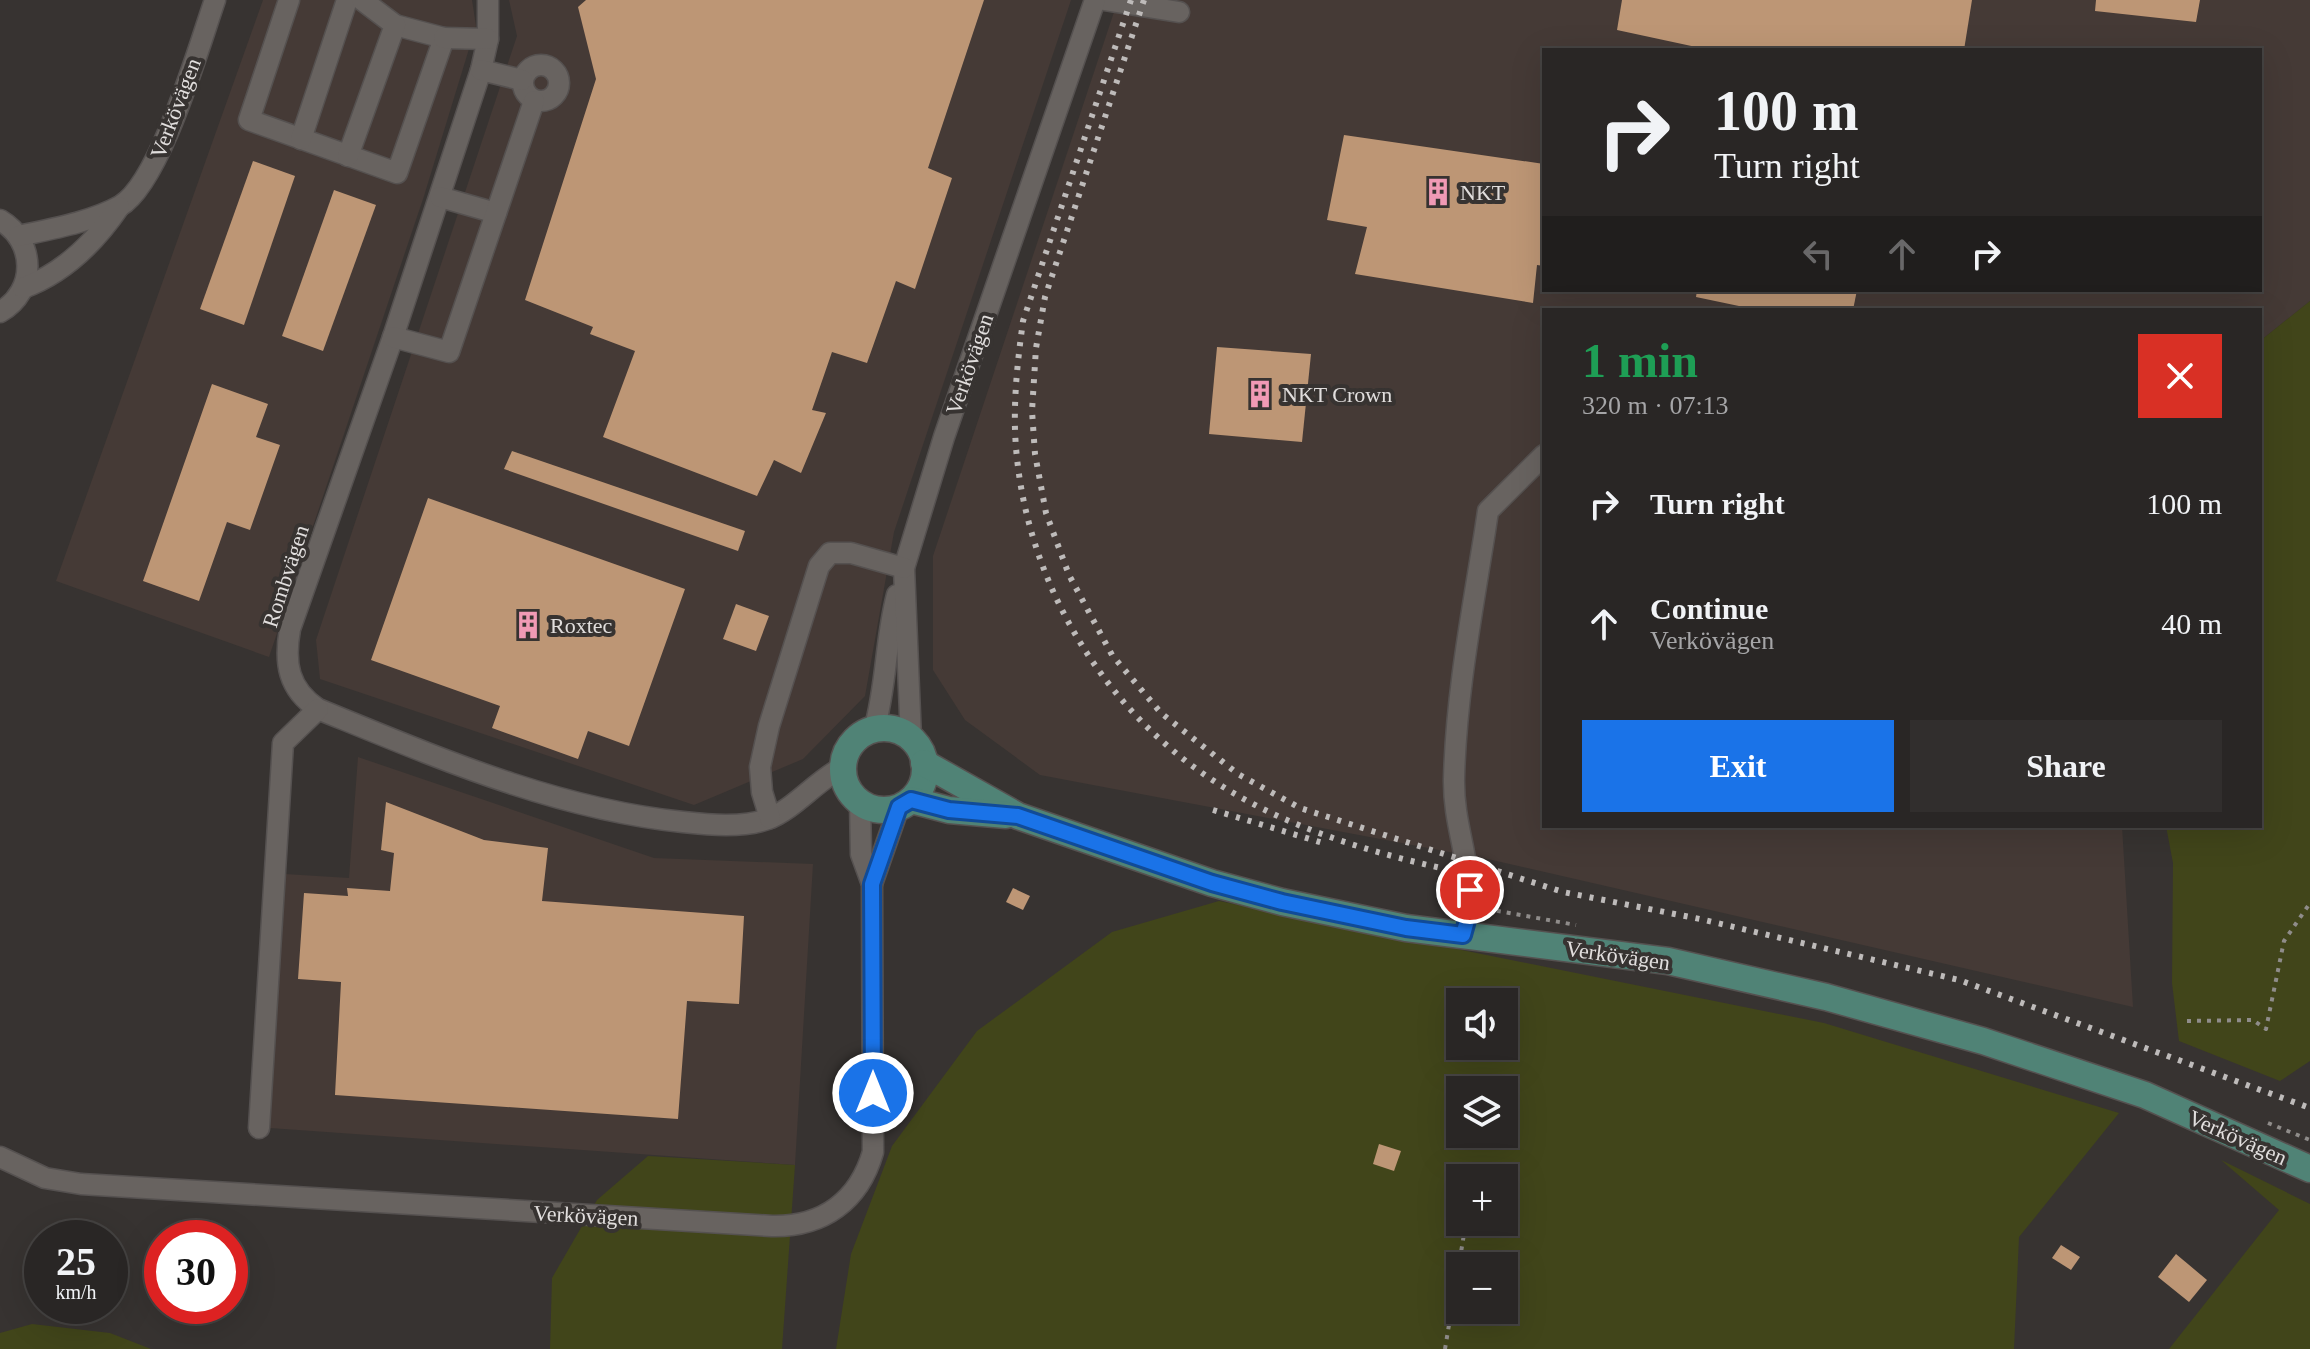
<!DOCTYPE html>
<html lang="en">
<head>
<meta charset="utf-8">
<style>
	:root { --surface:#292625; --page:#312e2d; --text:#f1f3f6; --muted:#a5a5a7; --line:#454342; --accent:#1a73e8 }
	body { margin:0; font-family:"Times New Roman",serif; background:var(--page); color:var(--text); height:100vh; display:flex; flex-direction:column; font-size:30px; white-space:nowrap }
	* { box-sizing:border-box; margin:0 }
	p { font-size:26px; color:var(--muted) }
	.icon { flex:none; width:44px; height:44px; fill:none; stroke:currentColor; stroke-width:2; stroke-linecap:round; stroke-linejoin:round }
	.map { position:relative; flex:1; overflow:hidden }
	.panel { position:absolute; left:1542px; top:308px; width:720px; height:520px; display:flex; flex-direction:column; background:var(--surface); border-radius:0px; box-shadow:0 8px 32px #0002,0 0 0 2px var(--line) }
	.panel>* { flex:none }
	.hud { position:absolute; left:1542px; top:48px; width:720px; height:244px; border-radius:0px; box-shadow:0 8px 32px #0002,0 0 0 2px var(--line); background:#292625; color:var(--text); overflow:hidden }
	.controls { position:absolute; left:1446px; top:988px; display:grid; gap:16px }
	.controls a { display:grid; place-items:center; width:72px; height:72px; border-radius:0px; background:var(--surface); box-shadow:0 8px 32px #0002,0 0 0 2px var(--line); font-size:40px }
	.speed { position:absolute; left:24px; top:1220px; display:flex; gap:16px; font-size:40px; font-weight:700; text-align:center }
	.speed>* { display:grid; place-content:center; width:104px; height:104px; border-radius:50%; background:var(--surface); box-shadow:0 8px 32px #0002,0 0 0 2px var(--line); line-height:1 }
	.speed small { font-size:20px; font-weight:400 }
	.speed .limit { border:12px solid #d22; background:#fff; color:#111 }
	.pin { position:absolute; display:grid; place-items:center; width:68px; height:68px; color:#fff; margin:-34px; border:4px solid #fff; border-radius:50%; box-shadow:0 2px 8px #0007 }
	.me { position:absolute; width:88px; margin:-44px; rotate:0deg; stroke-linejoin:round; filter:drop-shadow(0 0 6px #0008) }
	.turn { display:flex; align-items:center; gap:28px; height:168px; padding:0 40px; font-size:36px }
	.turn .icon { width:104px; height:104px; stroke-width:2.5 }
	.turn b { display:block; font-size:56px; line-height:68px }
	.lanes { display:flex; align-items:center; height:76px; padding:0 40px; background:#0003; justify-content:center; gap:40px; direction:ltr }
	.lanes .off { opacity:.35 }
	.round { display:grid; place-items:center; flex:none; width:84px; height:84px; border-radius:0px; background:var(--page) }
	.headline { display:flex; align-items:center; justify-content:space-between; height:136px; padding:0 40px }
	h1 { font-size:48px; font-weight:600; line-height:60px; color:#1e9e55 }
	.cta { display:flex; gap:16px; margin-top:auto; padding:16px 40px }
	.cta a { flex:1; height:92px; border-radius:0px; background:var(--accent); color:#fff; font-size:32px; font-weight:600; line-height:92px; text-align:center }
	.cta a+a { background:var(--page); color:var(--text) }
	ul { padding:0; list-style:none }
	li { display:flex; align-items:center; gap:24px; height:120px; padding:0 40px }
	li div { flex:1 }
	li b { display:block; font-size:30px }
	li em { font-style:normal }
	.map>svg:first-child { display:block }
</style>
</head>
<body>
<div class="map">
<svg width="2310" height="1349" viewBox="0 0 2310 1349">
	<rect width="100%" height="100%" fill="#373331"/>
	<!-- built -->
	<g fill="#453a36" fill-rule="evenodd">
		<polygon points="263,0 472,0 476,26 424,196 269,657 56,581"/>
		<polygon points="509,0 1071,0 894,532 865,696 803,759 694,805 320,679 316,640 517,36"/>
		<path d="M1118,0H2310V301L2260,341V310H1544V826H2122L2133,1007L1492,860L1040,775L965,720L933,670V556ZM1544,50H2260V290H1544Z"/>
		<polygon points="358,757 654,858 813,864 795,1165 270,1128 285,874 349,878"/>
	</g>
	<!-- green -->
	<g fill="#41451a" fill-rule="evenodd">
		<polygon points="2310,301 2310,1061 2280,1081 2179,1041 2172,983 2173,863 2166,826 2260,826 2260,341"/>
		<path d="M1219,901L1824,1023L2119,1113L2019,1237L2014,1349H836L851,1254L892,1146L977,1031L1112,932ZM1460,1002H1504V1046H1460ZM1460,1090H1504V1134H1460ZM1460,1178H1504V1222H1460ZM1460,1266H1504V1310H1460Z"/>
		<polygon points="648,1156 795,1165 782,1349 550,1349 552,1278 597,1200"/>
		<polygon points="2221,1160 2310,1204 2310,1349 2169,1349 2279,1210"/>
		<polygon points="32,1324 110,1333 151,1349 0,1349 0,1333"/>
	</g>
	<!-- building -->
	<g fill="#bd9675">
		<polygon points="586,0 984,0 928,168 952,178 915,289 896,281 867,363 832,352 812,410 826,413 801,473 774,460 757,496 603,437 635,351 590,334 593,327 525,300 596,79 578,7"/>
		<polygon points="1622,0 1972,0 1964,50 1710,50 1617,30"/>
		<polygon points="2096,0 2200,0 2196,22 2095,11"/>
		<polygon points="1344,135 1544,164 1544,266 1537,265 1533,303 1355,274 1367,227 1327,220"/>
		<polygon points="253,161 295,176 244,325 200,309"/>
		<polygon points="334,190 376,205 323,351 282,336"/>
		<polygon points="1697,290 1857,290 1853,310 1758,310 1696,297"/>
		<polygon points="1217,347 1311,354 1302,442 1209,434"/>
		<polygon points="212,384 268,404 256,437 280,445 250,530 227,522 199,601 143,581"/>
		<polygon points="512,451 745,531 738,551 504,469"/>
		<polygon points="428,498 685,589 629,746 588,731 578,759 492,728 500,706 371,660"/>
		<polygon points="736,604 769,616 756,651 723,639"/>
		<polygon points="386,802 484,840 548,848 542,901 744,916 739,1004 687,1001 678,1119 335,1095 341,982 298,979 304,893 348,896 347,888 390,891 394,853 381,850"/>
		<polygon points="1013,888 1030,896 1023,910 1006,902"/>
		<polygon points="1379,1144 1401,1151 1394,1171 1373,1164"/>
		<polygon points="2061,1245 2080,1257 2071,1270 2052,1258"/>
		<polygon points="2176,1254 2207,1280 2189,1302 2158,1277"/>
	</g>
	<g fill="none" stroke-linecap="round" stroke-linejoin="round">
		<defs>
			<g id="minor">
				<polyline points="289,0 249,120 397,173 444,38 395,25"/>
				<path d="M488,0V39L481,70L393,337L290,629C284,663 288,689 318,709C436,757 555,809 683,822C710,825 742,828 768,819C793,810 817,780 843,767"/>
				<polyline points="1104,0 1179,12"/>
				<polyline points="444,38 488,39"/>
				<circle cx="541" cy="83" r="18"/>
				<polyline points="481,70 522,80"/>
				<polyline points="301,139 347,0"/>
				<polyline points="348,156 395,25 362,0"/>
				<polyline points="440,197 496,213"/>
				<path d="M0,220C36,241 37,291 0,312"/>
				<path d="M19,236C51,229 91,222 120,206C160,183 199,46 215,0"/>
				<path d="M23,288C64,273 95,242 119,207"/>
				<polyline points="393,337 449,352 534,101"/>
				<path d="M874,730C887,685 885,640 897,595"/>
				<polyline points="911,739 904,568 944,437 1095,0"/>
				<polyline points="770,818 762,792 760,767 769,726 819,566 830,553 851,553 904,568"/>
				<polyline points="872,884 899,807"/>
				<path d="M1463,935C1480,872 1453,837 1454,779C1456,695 1472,613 1485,531L1488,511L1544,455"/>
				<polyline points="259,1128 283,743 318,709"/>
				<path d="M0,1157L45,1178L81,1184L772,1226C823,1227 859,1201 873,1152L872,884L861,854L860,802"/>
			</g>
			<g id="major">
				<circle cx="884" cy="769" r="41"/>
				<polyline points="924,763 1018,816 1212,883 1282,902 1406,928 1668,961 1826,997 1983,1041 2145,1095 2310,1169"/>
				<polyline points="911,800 949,810 1006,815"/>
			</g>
		</defs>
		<!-- minor casing -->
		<use href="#minor" stroke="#555150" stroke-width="23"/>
		<!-- major casing -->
		<use href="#major" stroke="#555150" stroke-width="29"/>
		<!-- path -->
		<g stroke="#8f8c8a" stroke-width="4" stroke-dasharray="4 6" stroke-linecap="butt">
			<polyline points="1487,909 1576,925"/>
			<polyline points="2187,1021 2253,1020 2266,1029 2284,941 2310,903"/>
			<polyline points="2268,1123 2310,1140"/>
			<polyline points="1484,1178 1493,1162"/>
			<polyline points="1445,1349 1466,1222"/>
		</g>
		<!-- minor -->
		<use href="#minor" stroke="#686360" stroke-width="20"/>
		<!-- major -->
		<use href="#major" stroke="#508376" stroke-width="26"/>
		<!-- rail -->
		<g stroke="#bebbba" stroke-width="6" stroke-dasharray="4 8" stroke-linecap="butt">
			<path d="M1131,0L1023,321C1018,358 1014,393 1015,430C1020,570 1097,705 1214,781C1290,831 1382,856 1469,874"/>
			<polyline points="1144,0 1045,297 1036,348 1032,411 1035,454 1046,513 1069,575 1112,655 1161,713 1238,774 1300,808 1563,892 1700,919 1959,980 2310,1108"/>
			<polyline points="1213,810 1323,843"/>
		</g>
	</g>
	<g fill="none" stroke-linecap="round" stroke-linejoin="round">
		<defs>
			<polyline id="route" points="873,1093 872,884 899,807 911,800 949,810 1018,816 1212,883 1282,902 1406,928 1463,935 1471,906 1470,890"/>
		</defs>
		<!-- route casing -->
		<use href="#route" stroke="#114b97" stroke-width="20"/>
		<!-- route -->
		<use href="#route" stroke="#1a73e8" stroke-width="14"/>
	</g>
	<!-- icons -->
	<defs>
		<symbol id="building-bare" viewBox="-9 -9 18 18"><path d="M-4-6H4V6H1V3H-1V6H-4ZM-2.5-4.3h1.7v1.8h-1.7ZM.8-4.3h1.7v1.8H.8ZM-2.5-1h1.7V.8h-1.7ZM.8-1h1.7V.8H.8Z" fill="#f09ab5" stroke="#373331" stroke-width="2.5" paint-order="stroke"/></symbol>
	</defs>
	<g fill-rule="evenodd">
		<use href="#building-bare" x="1418" y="172" width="40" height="40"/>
		<use href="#building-bare" x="1240" y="374" width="40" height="40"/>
		<use href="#building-bare" x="508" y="605" width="40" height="40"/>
	</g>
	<g text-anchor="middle" stroke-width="8" stroke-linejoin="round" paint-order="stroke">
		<!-- street labels -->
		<g font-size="22" fill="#e1dedd" stroke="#373331">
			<text transform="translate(175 108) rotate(-69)" y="8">Verkövägen</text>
			<text transform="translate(969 364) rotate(-71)" y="8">Verkövägen</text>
			<text transform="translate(285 576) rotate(-72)" y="8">Rombvägen</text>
			<text transform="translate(1618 955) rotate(8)" y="8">Verkövägen</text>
			<text transform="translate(2238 1137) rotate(24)" y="8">Verkövägen</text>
			<text transform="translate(586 1215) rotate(3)" y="8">Verkövägen</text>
		</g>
		<!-- poi labels -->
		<g font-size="22" fill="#e1dedd" stroke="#373331" text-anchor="start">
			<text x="1460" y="200">NKT</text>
			<text x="1282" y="402">NKT Crown</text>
			<text x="550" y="633">Roxtec</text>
		</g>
	</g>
</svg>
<div class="controls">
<a><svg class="icon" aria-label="sound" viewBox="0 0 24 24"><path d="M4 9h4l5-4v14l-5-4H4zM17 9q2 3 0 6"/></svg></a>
<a><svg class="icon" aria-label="layers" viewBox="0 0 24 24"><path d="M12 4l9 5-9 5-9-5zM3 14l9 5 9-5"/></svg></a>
<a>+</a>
<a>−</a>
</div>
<div class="speed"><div>25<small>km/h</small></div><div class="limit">30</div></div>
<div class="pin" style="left:1470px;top:890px;background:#d93025"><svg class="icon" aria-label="arrive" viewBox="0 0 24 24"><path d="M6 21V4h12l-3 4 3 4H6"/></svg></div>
<svg class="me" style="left:873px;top:1093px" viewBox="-20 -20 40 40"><circle r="17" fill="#1a73e8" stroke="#fff" stroke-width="3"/><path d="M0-11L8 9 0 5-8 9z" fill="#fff"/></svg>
<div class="hud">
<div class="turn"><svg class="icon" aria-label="right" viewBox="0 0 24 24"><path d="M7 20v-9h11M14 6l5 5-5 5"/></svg><div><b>100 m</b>Turn right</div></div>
<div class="lanes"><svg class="icon off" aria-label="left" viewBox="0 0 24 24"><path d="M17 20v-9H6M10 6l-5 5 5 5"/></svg><svg class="icon off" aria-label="ahead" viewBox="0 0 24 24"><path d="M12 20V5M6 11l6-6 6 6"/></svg><svg class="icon" aria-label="right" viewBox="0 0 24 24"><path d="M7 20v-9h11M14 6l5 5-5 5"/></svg></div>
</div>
<section class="panel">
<div class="headline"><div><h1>1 min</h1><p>320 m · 07:13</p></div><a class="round" style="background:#d93025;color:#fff"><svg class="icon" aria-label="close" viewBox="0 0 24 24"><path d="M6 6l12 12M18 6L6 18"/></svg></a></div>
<ul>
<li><svg class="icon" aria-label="right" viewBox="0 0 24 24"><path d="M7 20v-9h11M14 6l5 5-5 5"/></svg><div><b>Turn right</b></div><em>100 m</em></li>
<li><svg class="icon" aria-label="ahead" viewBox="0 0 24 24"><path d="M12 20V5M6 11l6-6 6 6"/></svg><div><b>Continue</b><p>Verkövägen</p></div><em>40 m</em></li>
</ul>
<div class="cta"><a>Exit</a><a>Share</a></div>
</section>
</div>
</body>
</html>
